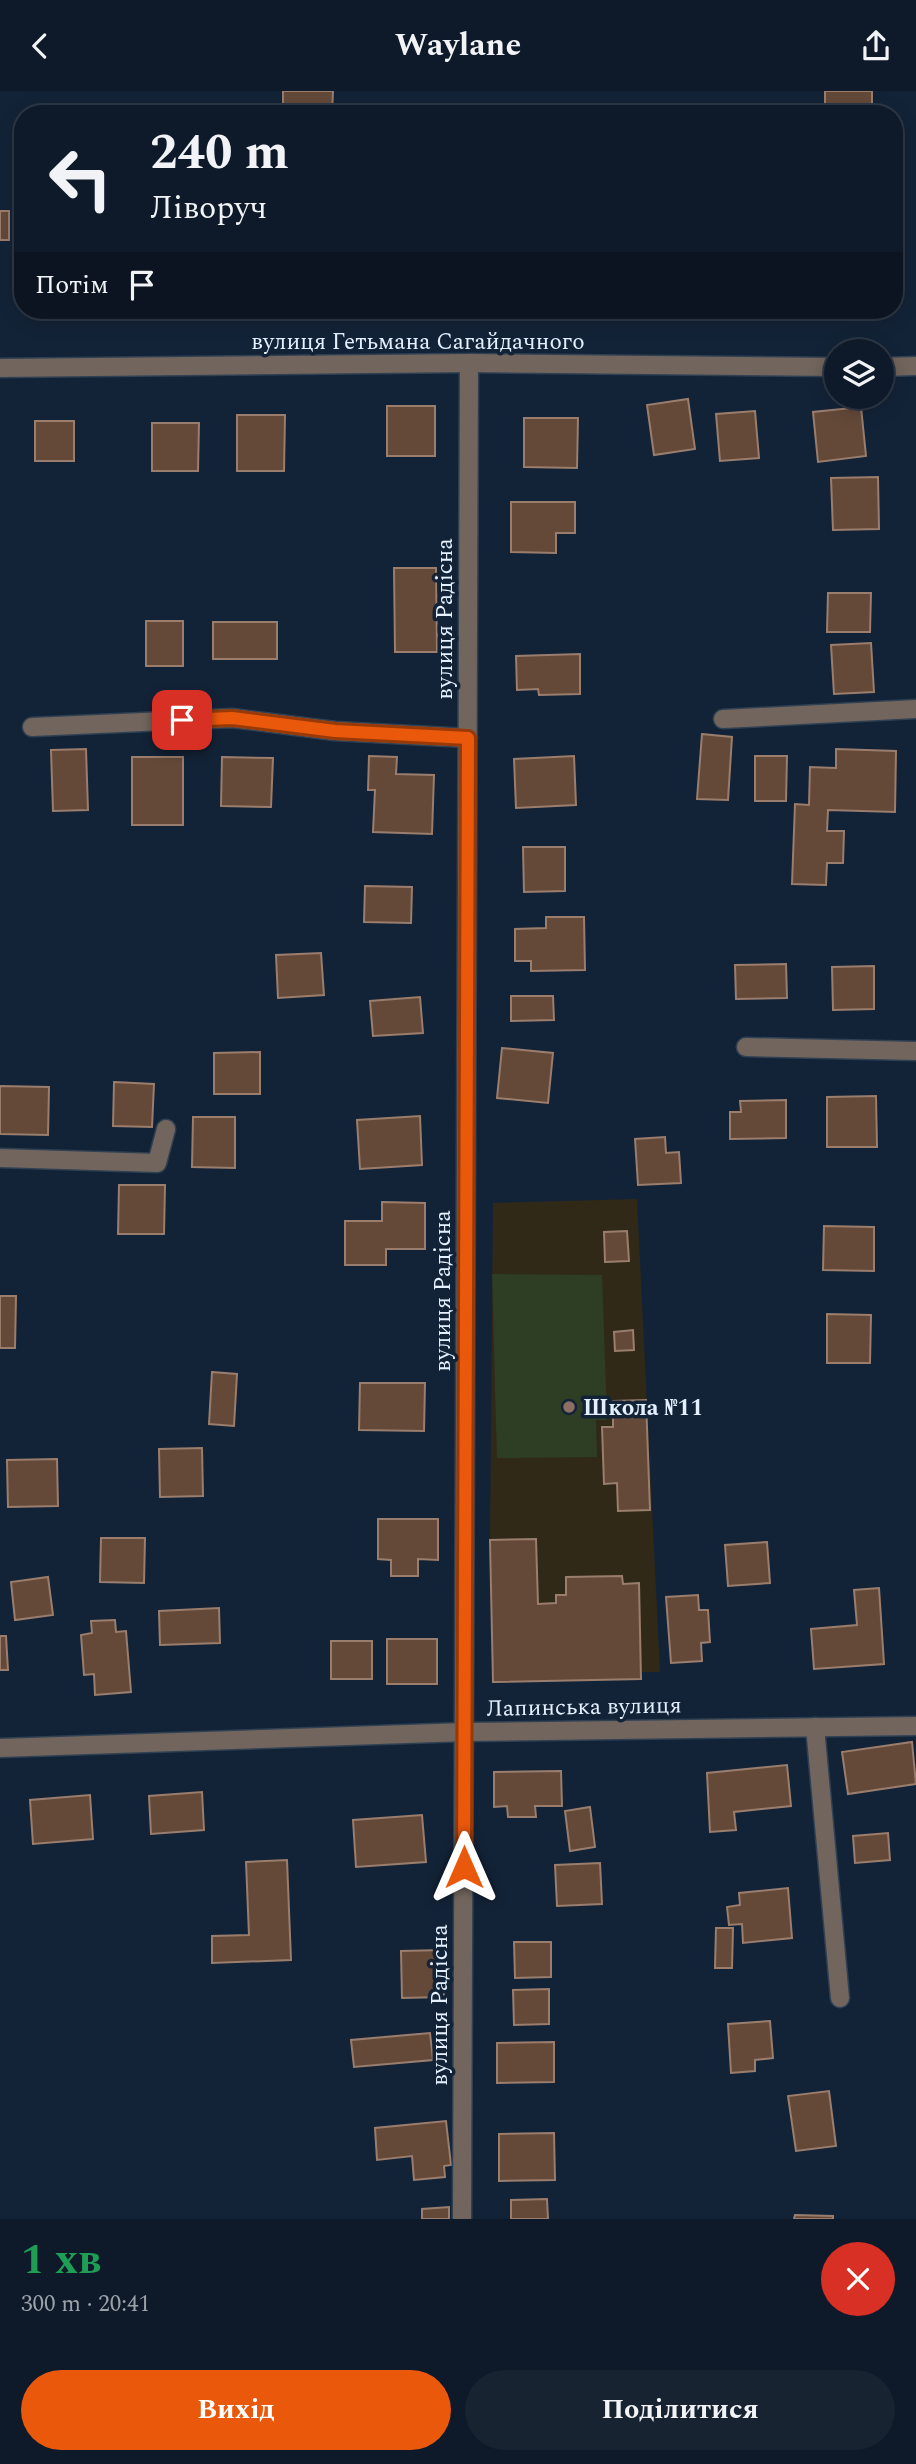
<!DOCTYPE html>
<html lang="uk">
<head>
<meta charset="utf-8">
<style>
	:root { --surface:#0e1a29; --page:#172331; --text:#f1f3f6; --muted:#9ba1a8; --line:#2e3846; --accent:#ea580c }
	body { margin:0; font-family:Spectral,serif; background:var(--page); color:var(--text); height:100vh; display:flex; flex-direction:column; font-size:26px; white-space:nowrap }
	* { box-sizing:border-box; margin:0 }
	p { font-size:23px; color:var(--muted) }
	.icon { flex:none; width:38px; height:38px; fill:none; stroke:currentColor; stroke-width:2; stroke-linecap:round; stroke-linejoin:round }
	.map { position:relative; height:2128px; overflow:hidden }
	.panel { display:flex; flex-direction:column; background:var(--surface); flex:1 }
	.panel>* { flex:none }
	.guide { position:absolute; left:14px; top:14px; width:889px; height:214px; border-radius:28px; box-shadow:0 4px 18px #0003,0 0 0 2px var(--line); background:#0e1a29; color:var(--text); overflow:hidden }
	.controls { position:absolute; left:824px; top:248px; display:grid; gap:14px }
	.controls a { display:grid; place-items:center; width:70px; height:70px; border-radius:50%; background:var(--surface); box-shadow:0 4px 18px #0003,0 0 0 2px var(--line); font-size:35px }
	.pin { position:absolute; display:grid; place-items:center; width:60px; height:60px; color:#fff; margin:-30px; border-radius:14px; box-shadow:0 4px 10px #0006 }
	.me { position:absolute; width:77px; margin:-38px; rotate:0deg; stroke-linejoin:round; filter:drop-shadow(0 0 5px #0008) }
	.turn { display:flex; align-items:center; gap:24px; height:147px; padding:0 21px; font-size:32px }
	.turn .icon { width:91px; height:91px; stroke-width:2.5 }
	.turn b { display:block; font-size:49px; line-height:60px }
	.then { display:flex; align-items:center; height:66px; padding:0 21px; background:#0003; gap:14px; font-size:26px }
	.round { display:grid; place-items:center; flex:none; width:74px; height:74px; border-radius:37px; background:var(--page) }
	.overview { display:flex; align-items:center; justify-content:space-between; height:119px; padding:0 21px }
	h1 { font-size:42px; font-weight:700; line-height:52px; color:#1e9e55 }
	.cta { display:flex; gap:14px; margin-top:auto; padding:14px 21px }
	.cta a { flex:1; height:80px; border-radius:42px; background:var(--accent); color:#fff; font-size:28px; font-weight:700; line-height:80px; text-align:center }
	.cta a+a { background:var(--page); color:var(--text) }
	header { display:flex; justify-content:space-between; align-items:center; height:91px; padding:0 21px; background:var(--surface); font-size:32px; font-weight:700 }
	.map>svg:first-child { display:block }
</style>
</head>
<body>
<header><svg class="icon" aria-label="back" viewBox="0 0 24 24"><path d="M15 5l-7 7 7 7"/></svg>Waylane<svg class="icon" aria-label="share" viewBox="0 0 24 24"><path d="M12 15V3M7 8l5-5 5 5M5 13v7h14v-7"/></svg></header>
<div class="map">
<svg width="916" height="2128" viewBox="0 0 916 2128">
	<rect width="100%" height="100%" fill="#132337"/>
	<!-- education -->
	<polygon fill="#302918" points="637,1108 660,1581 640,1581 638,1492 623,1493 622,1485 566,1486 566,1504 556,1512 538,1513 536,1448 490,1449 493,1112"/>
	<!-- green -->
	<polygon fill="#2d3e25" points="492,1183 602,1184 607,1329 596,1329 597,1366 497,1367"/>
	<!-- building -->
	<g fill="#644939" stroke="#9a7d6c" stroke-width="2">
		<polygon points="283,0 333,0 332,23 283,23"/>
		<rect x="825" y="0" width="47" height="23"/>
		<rect x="0" y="120" width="9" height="29"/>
		<rect x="301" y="219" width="41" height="7"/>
		<polygon points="688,308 695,358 654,364 647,314"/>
		<rect x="387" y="315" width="48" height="50"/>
		<polygon points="861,316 866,365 818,371 813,321"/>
		<polygon points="755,320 759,367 720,370 716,323"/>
		<polygon points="237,324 285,324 284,380 237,380"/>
		<polygon points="524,327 578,327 577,377 524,376"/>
		<rect x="35" y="330" width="39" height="40"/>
		<polygon points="152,332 199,332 198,380 152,380"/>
		<polygon points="878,386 879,438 833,439 831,387"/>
		<polygon points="511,411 575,411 575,442 556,442 556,462 511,461"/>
		<polygon points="394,477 436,477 437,561 395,561"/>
		<polygon points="828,502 871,502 870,541 827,541"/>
		<rect x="146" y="530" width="37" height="45"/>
		<rect x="213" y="531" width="64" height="37"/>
		<polygon points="871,552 874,601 834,603 831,554"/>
		<polygon points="580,563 580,603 539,604 538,598 517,599 516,565"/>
		<polygon points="702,643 732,646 728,709 697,708"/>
		<polygon points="86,658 88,719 53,720 51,659"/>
		<polygon points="836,658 896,660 895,721 828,719 827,740 844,740 843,772 827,772 826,794 792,793 795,713 809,714 810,676 836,677"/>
		<polygon points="369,665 397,666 396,683 434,684 432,743 373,741 375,699 368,699"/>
		<polygon points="574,665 576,714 516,717 514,668"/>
		<polygon points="755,665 787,665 786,710 755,710"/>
		<rect x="132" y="666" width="51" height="68"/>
		<polygon points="222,666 273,667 271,716 221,715"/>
		<polygon points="523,756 565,756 565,800 524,801"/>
		<polygon points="365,795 412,796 411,832 364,831"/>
		<polygon points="546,826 584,826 585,879 531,880 531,870 515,870 515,838 546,837"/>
		<polygon points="321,862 324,904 278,907 276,864"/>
		<polygon points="786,873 787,907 736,908 735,874"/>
		<polygon points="874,875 874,918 833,919 832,876"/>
		<polygon points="511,905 553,905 554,929 511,930"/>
		<polygon points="420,906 423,942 373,945 370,910"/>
		<polygon points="502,957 553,962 548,1012 497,1007"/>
		<polygon points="260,961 260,1003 214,1003 214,962"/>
		<polygon points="114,991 154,993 152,1036 113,1035"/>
		<polygon points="0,995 49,996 48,1044 0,1043"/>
		<polygon points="876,1005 877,1056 827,1056 827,1006"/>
		<polygon points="786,1009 786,1047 730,1048 730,1021 741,1021 740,1010"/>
		<polygon points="420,1025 422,1074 360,1078 357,1029"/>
		<polygon points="193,1026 235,1026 235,1077 192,1076"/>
		<polygon points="665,1046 666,1062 679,1061 681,1092 638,1094 635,1048"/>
		<polygon points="119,1094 165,1094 164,1143 118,1143"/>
		<polygon points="382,1111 425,1112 425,1158 386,1158 386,1174 345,1174 345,1130 382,1130"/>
		<polygon points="824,1135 874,1136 874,1180 823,1179"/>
		<polygon points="627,1140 629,1170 605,1171 604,1141"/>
		<polygon points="0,1205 16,1205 15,1257 0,1257"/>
		<polygon points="827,1223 871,1224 870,1272 827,1272"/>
		<polygon points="633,1239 634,1259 615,1260 614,1241"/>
		<polygon points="212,1281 237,1283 234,1335 209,1333"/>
		<polygon points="360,1292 425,1292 424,1340 359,1339"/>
		<polygon points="646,1309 650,1419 618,1420 617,1392 604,1393 602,1336 613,1336 613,1310"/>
		<polygon points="202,1357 203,1405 160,1406 159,1358"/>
		<polygon points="57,1368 58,1415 8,1416 7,1369"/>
		<polygon points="378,1428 438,1428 438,1469 418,1468 418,1485 391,1485 391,1469 378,1468"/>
		<polygon points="101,1447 145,1447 144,1492 100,1491"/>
		<polygon points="536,1448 538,1513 556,1512 556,1504 566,1504 566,1486 622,1485 623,1493 639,1492 641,1588 493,1591 490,1449"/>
		<polygon points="767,1451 770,1492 728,1495 725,1454"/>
		<polygon points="48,1486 53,1524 15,1529 11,1491"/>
		<polygon points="879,1497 884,1573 814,1578 811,1538 857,1534 854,1499"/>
		<polygon points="698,1504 699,1519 708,1519 710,1551 701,1552 702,1570 671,1572 666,1506"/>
		<polygon points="219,1517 220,1552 160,1554 159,1520"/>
		<polygon points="115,1529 116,1541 126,1540 131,1601 95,1604 94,1583 84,1584 81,1544 92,1542 91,1530"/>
		<polygon points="0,1545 6,1545 8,1579 0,1579"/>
		<rect x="387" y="1548" width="50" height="45"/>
		<rect x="331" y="1550" width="41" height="38"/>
		<polygon points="912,1651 916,1693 848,1703 842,1661"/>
		<polygon points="787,1674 791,1715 734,1721 736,1739 710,1741 707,1682"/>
		<polygon points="561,1680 562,1715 535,1715 536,1726 508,1726 507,1715 494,1716 494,1681"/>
		<polygon points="202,1701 204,1739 151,1743 149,1705"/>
		<polygon points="90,1704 93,1748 33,1753 30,1709"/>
		<polygon points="590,1716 595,1756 570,1760 565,1720"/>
		<polygon points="422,1724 426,1771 356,1776 353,1729"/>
		<polygon points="888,1742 890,1769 855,1772 853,1745"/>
		<polygon points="287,1769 291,1869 212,1872 212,1845 249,1844 246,1771"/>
		<polygon points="600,1772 602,1813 557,1815 555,1774"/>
		<polygon points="788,1797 792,1847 743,1852 742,1833 729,1834 727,1816 740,1814 739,1802"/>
		<polygon points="716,1837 733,1837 732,1877 715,1877"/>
		<polygon points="514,1851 551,1851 551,1886 515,1887"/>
		<polygon points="443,1859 444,1906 402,1907 401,1860"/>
		<polygon points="549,1898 549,1933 514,1934 513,1899"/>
		<polygon points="770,1930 773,1967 755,1969 755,1980 731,1982 728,1933"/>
		<polygon points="430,1942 433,1969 354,1976 351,1949"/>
		<polygon points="554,1951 554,1991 497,1992 497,1952"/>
		<polygon points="829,2000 836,2055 796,2060 788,2005"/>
		<polygon points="446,2030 451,2074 444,2075 445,2086 414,2089 412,2065 377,2069 375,2037"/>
		<polygon points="554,2042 555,2089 499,2090 499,2043"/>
		<polygon points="547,2108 548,2128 511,2128 511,2109"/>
		<polygon points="449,2116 449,2128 422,2128 422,2118"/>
		<polygon points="795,2124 833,2125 833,2128 794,2128"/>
	</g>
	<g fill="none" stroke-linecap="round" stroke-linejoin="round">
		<defs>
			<g id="minor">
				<polyline points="882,276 916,275"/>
				<polyline points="0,277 469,272 836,276"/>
				<polyline points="723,628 916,618"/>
				<polyline points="32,636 232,627 335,640 468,647"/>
				<polyline points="746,956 916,960"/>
				<polyline points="0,1067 157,1072 166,1038"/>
				<polyline points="815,1636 840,1907"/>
				<polyline points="0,1657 465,1641 916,1635"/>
				<polyline points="462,2128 469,272"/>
			</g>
		</defs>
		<!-- minor casing -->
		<use href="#minor" stroke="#304053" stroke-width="21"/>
		<!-- minor -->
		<use href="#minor" stroke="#71655d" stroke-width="18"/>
	</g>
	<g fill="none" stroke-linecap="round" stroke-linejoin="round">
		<defs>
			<polyline id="route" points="182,629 232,627 335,640 468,647 464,1776"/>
		</defs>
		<!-- route casing -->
		<use href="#route" stroke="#983908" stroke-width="18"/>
		<!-- route -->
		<use href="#route" stroke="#ea580c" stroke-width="12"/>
	</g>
	<!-- markers -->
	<circle fill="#8d6e63" stroke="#132337" stroke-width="2.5" cx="569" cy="1316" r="7"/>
	<g text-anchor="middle" stroke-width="7" stroke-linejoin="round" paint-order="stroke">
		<!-- street labels -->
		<g font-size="23" fill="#e5f0fe" stroke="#132337">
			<text x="418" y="258">вулиця Гетьмана Сагайдачного</text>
			<text transform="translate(444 528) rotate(-90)" y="8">вулиця Радісна</text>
			<text transform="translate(442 1200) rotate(-90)" y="8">вулиця Радісна</text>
			<text transform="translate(584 1615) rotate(-1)" y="8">Лапинська вулиця</text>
			<text transform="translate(439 1914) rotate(-90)" y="8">вулиця Радісна</text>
		</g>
		<!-- poi labels -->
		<g font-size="23" font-weight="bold" fill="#e5f0fe" stroke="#132337" text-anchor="start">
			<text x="583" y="1324">Школа №11</text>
		</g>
	</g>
</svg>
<div class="controls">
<a><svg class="icon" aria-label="layers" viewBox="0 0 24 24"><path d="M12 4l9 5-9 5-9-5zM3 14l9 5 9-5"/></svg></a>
</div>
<div class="pin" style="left:182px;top:629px;background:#d93025"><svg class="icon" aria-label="arrive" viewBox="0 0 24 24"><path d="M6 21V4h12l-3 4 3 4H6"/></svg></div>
<svg class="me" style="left:464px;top:1776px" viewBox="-20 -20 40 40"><path d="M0-17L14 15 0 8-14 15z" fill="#ea580c" stroke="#fff" stroke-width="4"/></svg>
<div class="guide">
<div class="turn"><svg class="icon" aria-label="left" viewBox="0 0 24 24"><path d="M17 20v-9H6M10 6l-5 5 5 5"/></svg><div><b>240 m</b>Ліворуч</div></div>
<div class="then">Потім<svg class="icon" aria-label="arrive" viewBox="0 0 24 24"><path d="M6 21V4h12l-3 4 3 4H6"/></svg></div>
</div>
</div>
<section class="panel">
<div class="overview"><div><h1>1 хв</h1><p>300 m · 20:41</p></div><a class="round" style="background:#d93025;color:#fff"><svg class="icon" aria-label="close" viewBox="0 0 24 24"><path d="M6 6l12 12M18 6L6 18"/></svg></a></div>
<div class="cta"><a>Вихід</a><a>Поділитися</a></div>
</section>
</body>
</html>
